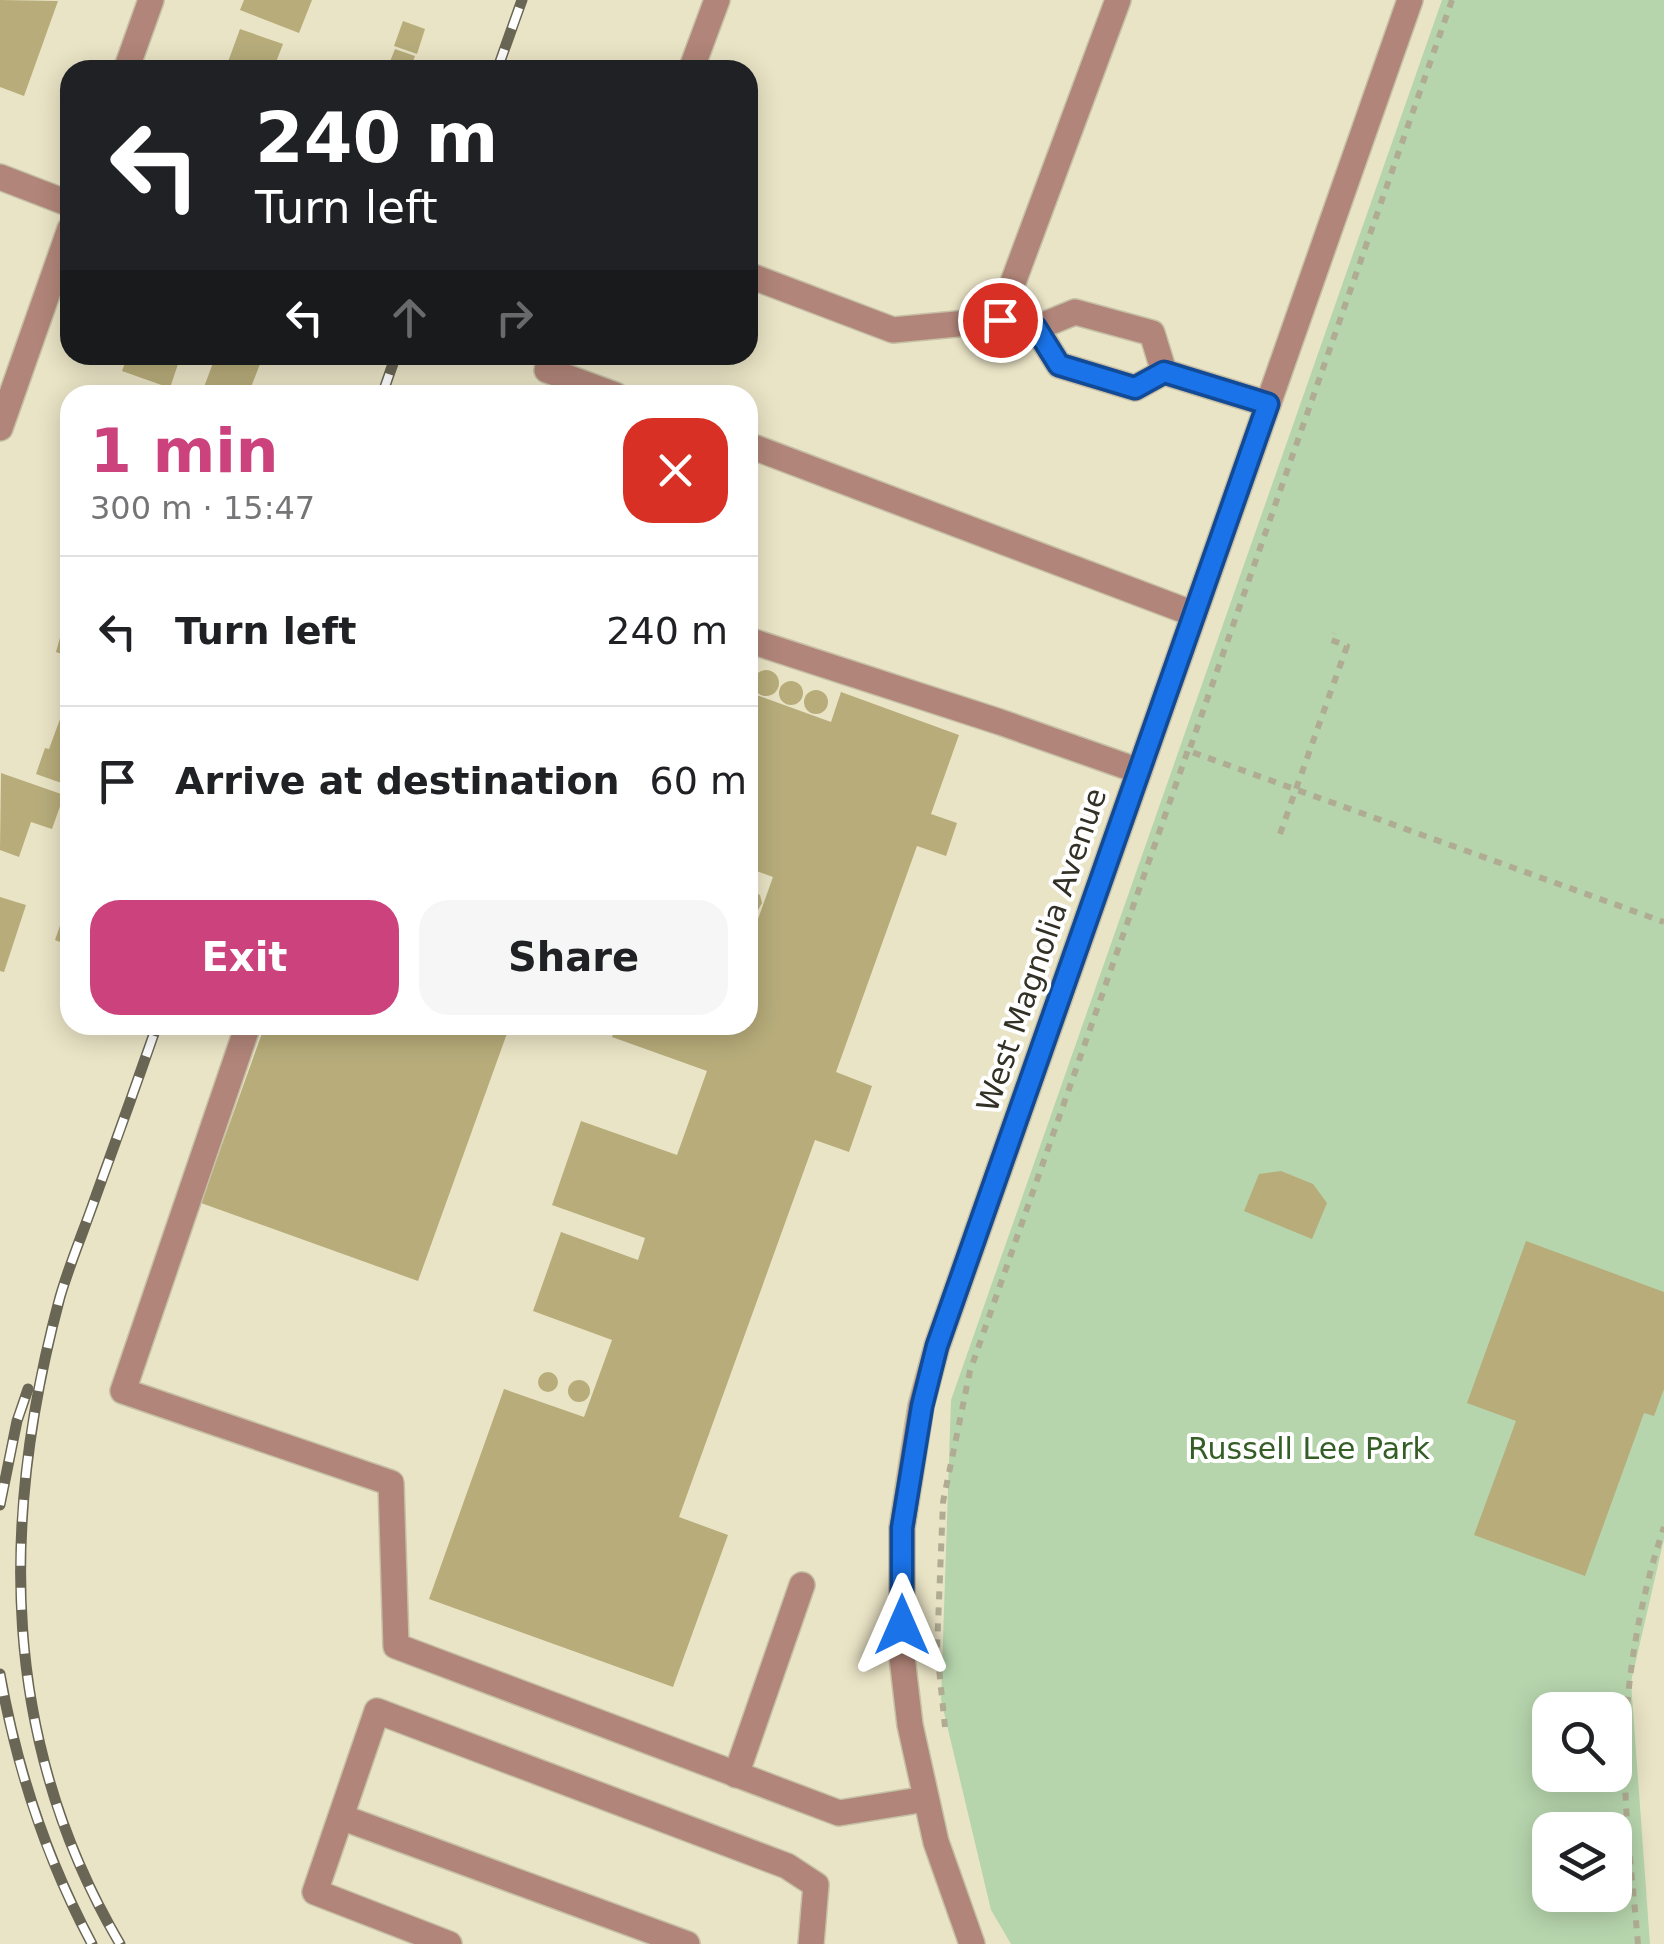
<!DOCTYPE html>
<html lang="en">
<head>
<meta charset="utf-8">
<style>
	:root { --surface:#fff; --page:#f6f6f6; --text:#202124; --muted:#757577; --line:#e0e0e0; --accent:#cc427c }
	body { margin:0; font-family:"DejaVu Sans",sans-serif; background:var(--page); color:var(--text); height:100vh; display:flex; flex-direction:column; font-size:38px; white-space:nowrap }
	* { box-sizing:border-box; margin:0 }
	p { font-size:32px; color:var(--muted) }
	.icon { flex:none; width:55px; height:55px; fill:none; stroke:currentColor; stroke-width:2; stroke-linecap:round; stroke-linejoin:round }
	.map { position:relative; flex:1; overflow:hidden }
	.sheet { position:absolute; left:60px; top:385px; width:698px; height:650px; display:flex; flex-direction:column; background:var(--surface); border-radius:30px; box-shadow:0 5px 25px #0003 }
	.sheet>* { flex:none }
	.top-card { position:absolute; left:60px; top:60px; width:698px; height:305px; border-radius:30px; box-shadow:0 5px 25px #0003; background:#202124; color:#fff; overflow:hidden }
	.buttons { position:absolute; left:1532px; top:1692px; display:grid; gap:20px }
	.buttons a { display:grid; place-items:center; width:100px; height:100px; border-radius:20px; background:var(--surface); box-shadow:0 5px 25px #0003; font-size:50px }
	.pin { position:absolute; display:grid; place-items:center; width:85px; height:85px; color:#fff; margin:-42px; border:5px solid #fff; border-radius:50%; box-shadow:0 2px 10px #0007 }
	.me { position:absolute; width:110px; margin:-55px; rotate:0deg; stroke-linejoin:round; filter:drop-shadow(0 0 8px #0008) }
	.turn { display:flex; align-items:center; gap:35px; height:210px; padding:0 30px; font-size:45px }
	.turn .icon { width:130px; height:130px; stroke-width:2.5 }
	.turn b { display:block; font-size:70px; line-height:85px }
	.lanes { display:flex; align-items:center; height:95px; padding:0 30px; background:#0003; justify-content:center; gap:50px; direction:ltr }
	.lanes .off { opacity:.35 }
	.round { display:grid; place-items:center; flex:none; width:105px; height:105px; border-radius:30px; background:var(--page) }
	.headline { display:flex; align-items:center; justify-content:space-between; height:170px; padding:0 30px }
	h1 { font-size:60px; font-weight:700; line-height:75px; color:var(--accent) }
	.action { display:flex; gap:20px; margin-top:auto; padding:20px 30px }
	.action a { flex:1; height:115px; border-radius:30px; background:var(--accent); color:#fff; font-size:40px; font-weight:700; line-height:115px; text-align:center }
	.action a+a { background:var(--page); color:var(--text) }
	ul { padding:0; list-style:none }
	li { display:flex; align-items:center; gap:30px; height:150px; padding:0 30px; border-top:2px solid var(--line) }
	li div { flex:1 }
	li b { display:block; font-size:38px }
	li em { font-style:normal }
	.map>svg:first-child { display:block }
</style>
</head>
<body>
<div class="map">
<svg width="1664" height="1944" viewBox="0 0 1664 1944">
	<rect width="100%" height="100%" fill="#eae4c6"/>
	<!-- green -->
	<path fill="#b6d5ad" fill-rule="evenodd" d="M1442,0H1664V1539L1631,1682L1650,1944H1011L991,1910L941,1700L951,1400ZM1550,1710H1615V1775H1550ZM1550,1830H1615V1895H1550Z"/>
	<!-- building -->
	<g fill="#b7ac7a">
		<polygon points="0,0 58,1 24,96 0,87"/>
		<polygon points="244,0 312,0 299,33 240,10"/>
		<polygon points="403,21 425,29 417,54 394,46"/>
		<polygon points="240,29 283,44 273,70 225,70"/>
		<polygon points="395,49 415,56 410,70 389,64"/>
		<polygon points="128,355 181,355 170,388 122,371"/>
		<polygon points="216,355 235,355 260,364 248,395 201,395"/>
		<polygon points="69,527 70,527 70,559 60,555"/>
		<polygon points="70,602 70,657 56,652"/>
		<circle cx="766" cy="683" r="13"/>
		<circle cx="791" cy="693" r="12"/>
		<circle cx="816" cy="702" r="12"/>
		<polygon points="748,692 831,722 841,692 959,735 931,814 957,823 946,856 917,846 836,1072 872,1086 849,1152 815,1140 679,1517 728,1535 673,1687 429,1599 504,1389 584,1417 612,1340 533,1311 561,1232 638,1260 645,1238 552,1205 581,1121 677,1155 707,1071 612,1037 616,1025 748,1025 748,947 773,877 748,868"/>
		<polygon points="63,711 70,713 70,786 36,774 45,748 49,749"/>
		<polygon points="1,773 64,795 52,829 31,822 19,857 0,850"/>
		<polygon points="752,891 760,895 762,903 758,910 751,912 748,911 748,892"/>
		<polygon points="0,897 26,905 4,972 0,971"/>
		<polygon points="69,900 70,901 70,946 55,940"/>
		<polygon points="265,1025 510,1025 418,1281 201,1203"/>
		<polygon points="1281,1171 1313,1184 1327,1203 1312,1239 1244,1211 1259,1174"/>
		<polygon points="1526,1241 1664,1292 1664,1389 1654,1416 1644,1413 1585,1576 1474,1535 1516,1421 1467,1403"/>
		<circle cx="548" cy="1382" r="10"/>
		<circle cx="579" cy="1391" r="11"/>
	</g>
	<g fill="none" stroke-linecap="round" stroke-linejoin="round">
		<defs>
			<g id="minor">
				<polyline points="126,70 151,0"/>
				<polyline points="691,70 717,0"/>
				<polyline points="0,177 70,204"/>
				<polyline points="748,275 893,330 999,320 1036,328 1075,312 1152,333 1164,372"/>
				<polyline points="999,320 1118,0"/>
				<polyline points="1036,328 1059,365 1135,388 1164,372 1268,404"/>
				<polyline points="552,355 547,370 615,395"/>
				<polyline points="0,428 70,229"/>
				<polyline points="748,445 1194,614"/>
				<polyline points="748,640 1000,722 1139,771"/>
				<polyline points="248,1025 123,1391 391,1483 396,1646 839,1813 926,1799"/>
				<polyline points="736,1775 802,1585"/>
				<polyline points="341,1817 687,1944"/>
				<polyline points="449,1944 315,1892 377,1711 787,1866 816,1885 811,1944"/>
				<polyline points="972,1944 936,1842 910,1725 902,1657 902,1528 921,1406 937,1346 1410,0"/>
			</g>
		</defs>
		<!-- minor casing -->
		<use href="#minor" stroke="#c5c0a6" stroke-width="28"/>
		<!-- path -->
		<g stroke="#b0ac93" stroke-width="6" stroke-dasharray="8 8" stroke-linecap="butt">
			<polyline points="1452,0 1189,751 1664,922"/>
			<polyline points="1280,834 1347,646 1331,640 1334,633"/>
			<polyline points="945,1727 937,1649 943,1502 970,1371 1188,750"/>
			<path d="M1638,1944C1632,1871 1621,1795 1626,1722C1630,1657 1643,1589 1664,1527"/>
		</g>
		<!-- minor -->
		<use href="#minor" stroke="#b18579" stroke-width="25"/>
		<defs>
			<g id="rail">
				<polyline points="497,70 522,0"/>
				<polyline points="382,395 396,355"/>
				<polyline points="0,1505 17,1421 28,1389"/>
				<path d="M0,1674C17,1770 46,1858 92,1944"/>
				<path d="M120,1944C0,1740 0,1520 60,1297C69,1266 82,1235 93,1204C115,1144 136,1085 157,1025"/>
			</g>
		</defs>
		<!-- rail casing -->
		<use href="#rail" stroke="#6a6655" stroke-width="11"/>
		<!-- rail -->
		<use href="#rail" stroke="#fff" stroke-width="8" stroke-dasharray="22" stroke-linecap="butt"/>
	</g>
	<g fill="none" stroke-linecap="round" stroke-linejoin="round">
		<defs>
			<polyline id="route" points="902,1625 902,1528 922,1406 937,1346 1268,404 1164,372 1135,388 1059,365 1036,328 1000,320"/>
		</defs>
		<!-- route casing -->
		<use href="#route" stroke="#114b97" stroke-width="25"/>
		<!-- route -->
		<use href="#route" stroke="#1a73e8" stroke-width="18"/>
	</g>
	<g text-anchor="middle" stroke-width="8" stroke-linejoin="round" paint-order="stroke">
		<!-- street labels -->
		<g font-size="30" fill="#333125" stroke="#fff">
			<text transform="translate(1042 950) rotate(-71)" y="10">West Magnolia Avenue</text>
		</g>
		<!-- park labels -->
		<g font-size="30" fill="#345e25" stroke="#fff">
			<text x="1309" y="1459">Russell Lee Park</text>
		</g>
	</g>
</svg>
<div class="buttons">
<a><svg class="icon" aria-label="search" viewBox="0 0 24 24"><circle cx="10" cy="10" r="6"/><path d="M15 15l6 6"/></svg></a>
<a><svg class="icon" aria-label="layers" viewBox="0 0 24 24"><path d="M12 4l9 5-9 5-9-5zM3 14l9 5 9-5"/></svg></a>
</div>
<div class="pin" style="left:1000px;top:320px;background:#d93025"><svg class="icon" aria-label="arrive" viewBox="0 0 24 24"><path d="M6 21V4h12l-3 4 3 4H6"/></svg></div>
<svg class="me" style="left:902px;top:1625px" viewBox="-20 -20 40 40"><path d="M0-17L14 15 0 8-14 15z" fill="#1a73e8" stroke="#fff" stroke-width="4"/></svg>
<div class="top-card">
<div class="turn"><svg class="icon" aria-label="left" viewBox="0 0 24 24"><path d="M17 20v-9H6M10 6l-5 5 5 5"/></svg><div><b>240 m</b>Turn left</div></div>
<div class="lanes"><svg class="icon" aria-label="left" viewBox="0 0 24 24"><path d="M17 20v-9H6M10 6l-5 5 5 5"/></svg><svg class="icon off" aria-label="ahead" viewBox="0 0 24 24"><path d="M12 20V5M6 11l6-6 6 6"/></svg><svg class="icon off" aria-label="right" viewBox="0 0 24 24"><path d="M7 20v-9h11M14 6l5 5-5 5"/></svg></div>
</div>
<section class="sheet">
<div class="headline"><div><h1>1 min</h1><p>300 m · 15:47</p></div><a class="round" style="background:#d93025;color:#fff"><svg class="icon" aria-label="close" viewBox="0 0 24 24"><path d="M6 6l12 12M18 6L6 18"/></svg></a></div>
<ul>
<li><svg class="icon" aria-label="left" viewBox="0 0 24 24"><path d="M17 20v-9H6M10 6l-5 5 5 5"/></svg><div><b>Turn left</b></div><em>240 m</em></li>
<li><svg class="icon" aria-label="arrive" viewBox="0 0 24 24"><path d="M6 21V4h12l-3 4 3 4H6"/></svg><div><b>Arrive at destination</b></div><em>60 m</em></li>
</ul>
<div class="action"><a>Exit</a><a>Share</a></div>
</section>
</div>
</body>
</html>
